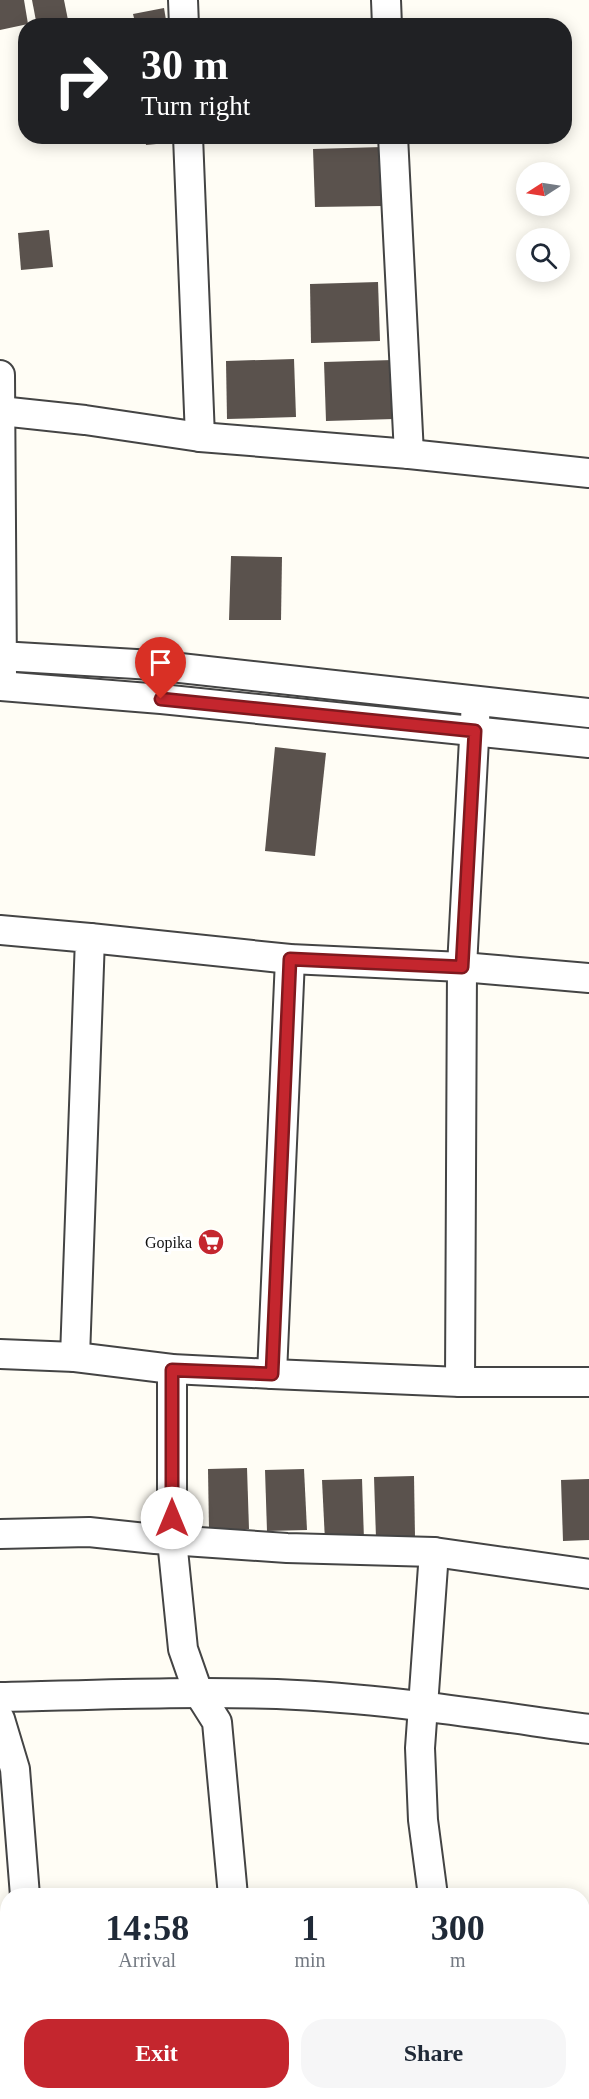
<!DOCTYPE html>
<html lang="en">
<head>
<meta charset="utf-8">
<style>
	:root { --surface:#fff; --page:#f6f6f7; --text:#1f2937; --muted:#747a83; --accent:#c4262e }
	body { margin:0; font-family:"Times New Roman",serif; background:var(--page); color:var(--text); height:100vh; display:flex; flex-direction:column; font-size:22px; white-space:nowrap }
	* { box-sizing:border-box; margin:0 }
	p { font-size:20px; color:var(--muted) }
	.icon { flex:none; width:33px; height:33px; fill:none; stroke:currentColor; stroke-width:2; stroke-linecap:round; stroke-linejoin:round }
	.map { position:relative; flex:1; overflow:hidden }
	.details { position:absolute; left:0px; top:1888px; width:590px; height:212px; display:flex; flex-direction:column; background:var(--surface); border-radius:24px 24px 0 0; box-shadow:0 3px 15px #0003 }
	.details>* { flex:none }
	.banner { position:absolute; left:18px; top:18px; width:554px; height:126px; border-radius:24px; box-shadow:0 3px 15px #0003; background:#202124; color:#fff; overflow:hidden }
	.needle { width:39px; rotate:258deg }
	.fabs { position:absolute; left:516px; top:162px; display:grid; gap:12px }
	.fabs a { display:grid; place-items:center; width:54px; height:54px; border-radius:50%; background:var(--surface); box-shadow:0 3px 15px #0003; font-size:30px }
	.pin { position:absolute; display:grid; place-items:center; width:51px; height:51px; color:#fff; margin:-62px -26px; border-radius:50% 50% 50% 0; rotate:-45deg; box-shadow:0 0 6px #0007 }
	.pin .icon { rotate:45deg }
	.me { position:absolute; width:66px; margin:-33px; rotate:0deg; stroke-linejoin:round; filter:drop-shadow(0 0 4px #0008) }
	.turn { display:flex; align-items:center; gap:21px; height:126px; padding:0 24px; font-size:27px }
	.turn .icon { width:78px; height:78px; stroke-width:2.5 }
	.turn b { display:block; font-size:42px; line-height:51px }
	.eta { display:flex; justify-content:space-evenly; align-items:center; height:102px; text-align:center }
	.eta b { font-size:36px; font-weight:700; line-height:42px }
	.button { display:flex; gap:12px; margin-top:auto; padding:12px 24px }
	.button a { flex:1; height:69px; border-radius:24px; background:var(--accent); color:#fff; font-size:24px; font-weight:700; line-height:69px; text-align:center }
	.button a+a { background:var(--page); color:var(--text) }
	.map>svg:first-child { display:block }
</style>
</head>
<body>
<div class="map">
<svg width="589" height="2099" viewBox="0 0 589 2099">
	<rect width="100%" height="100%" fill="#fffdf5"/>
	<!-- building -->
	<g fill="#5a524d">
		<polygon points="0,0 24,0 28,24 0,30"/>
		<polygon points="32,0 64,0 68,20 37,26"/>
		<polygon points="164,8 167,26 136,26 133,14"/>
		<polygon points="145,136 176,136 177,142 146,145"/>
		<polygon points="308,136 377,136 377,139 309,141"/>
		<polygon points="382,147 383,206 315,207 313,149"/>
		<polygon points="49,230 53,267 21,270 18,233"/>
		<polygon points="378,282 380,341 311,343 310,284"/>
		<polygon points="294,359 296,417 227,419 226,361"/>
		<polygon points="393,360 394,419 326,421 324,362"/>
		<polygon points="231,556 282,557 281,620 229,620"/>
		<polygon points="275,747 326,753 315,856 265,851"/>
		<polygon points="247,1468 249,1529 209,1530 208,1469"/>
		<polygon points="304,1469 307,1530 267,1531 265,1470"/>
		<polygon points="414,1476 415,1537 376,1538 374,1477"/>
		<polygon points="362,1479 364,1540 325,1541 322,1480"/>
		<polygon points="589,1479 589,1540 563,1541 561,1480"/>
	</g>
	<g fill="none" stroke-linecap="round" stroke-linejoin="round">
		<defs>
			<g id="minor">
				<polyline points="183,0 184,26"/>
				<polyline points="386,0 387,26"/>
				<polyline points="188,136 200,437"/>
				<polyline points="393,136 409,454"/>
				<polyline points="0,375 2,676"/>
				<polyline points="0,411 85,420 200,437 409,454 589,473"/>
				<polyline points="0,656 153,665 589,713"/>
				<polyline points="0,686 161,699 589,743"/>
				<polyline points="0,930 90,938 75,1357"/>
				<polyline points="90,938 290,959 462,967 589,978"/>
				<polyline points="0,1354 75,1357 172,1369 272,1374 460,1382 589,1382"/>
				<polyline points="172,1369 172,1540 183,1649 198,1692 217,1722 233,1896"/>
				<polyline points="272,1374 290,959"/>
				<polyline points="460,1382 462,967 476,701"/>
				<polyline points="0,1534 89,1532 155,1539 287,1548 434,1552 589,1574"/>
				<path d="M0,1697C92,1695 185,1691 277,1694C382,1698 486,1715 589,1729"/>
				<polyline points="0,1719 15,1769 25,1896"/>
				<polyline points="433,1896 423,1820 420,1748 434,1552"/>
				<polyline points="3,2036 8,2099"/>
				<polyline points="582,2037 589,2037"/>
				<polyline points="145,2092 146,2099"/>
				<polyline points="328,2092 329,2099"/>
			</g>
		</defs>
		<!-- minor casing -->
		<use href="#minor" stroke="#444" stroke-width="32"/>
		<!-- minor -->
		<use href="#minor" stroke="#fff" stroke-width="28"/>
	</g>
	<g fill="none" stroke-linecap="round" stroke-linejoin="round">
		<defs>
			<polyline id="route" points="161,699 475,731 462,967 290,959 272,1374 172,1370 172,1518"/>
		</defs>
		<!-- route casing -->
		<use href="#route" stroke="#7f191e" stroke-width="15"/>
		<!-- route -->
		<use href="#route" stroke="#c4262e" stroke-width="10"/>
	</g>
	<!-- icons -->
	<defs>
		<symbol id="supermarket-disc" viewBox="-11 -11 22 22"><circle r="9.5" fill="#c4262e" stroke="#fff"/><path d="M-6-5.5h2.5l.6 2H6L4.5 2H-2.5L-4.4-4H-6ZM-1.5 3.2a1.3 1.3 0 1 0 .1 0ZM3 3.2a1.3 1.3 0 1 0 .1 0Z" fill="#fff"/></symbol>
	</defs>
	<g fill-rule="evenodd">
		<use href="#supermarket-disc" x="196" y="1227" width="30" height="30"/>
	</g>
	<g text-anchor="middle" stroke-width="6" stroke-linejoin="round" paint-order="stroke">
		<!-- poi labels -->
		<g font-size="16" fill="#111" stroke="#fff" text-anchor="end">
			<text x="192" y="1248">Gopika</text>
		</g>
	</g>
</svg>
<div class="fabs">
<a><svg class="needle" viewBox="-14 -14 28 28"><path d="M0-13l5 13h-10z" fill="#e53935"/><path d="M0 13l5-13h-10z" fill="#747a83"/></svg></a>
<a><svg class="icon" aria-label="search" viewBox="0 0 24 24"><circle cx="10" cy="10" r="6"/><path d="M15 15l6 6"/></svg></a>
</div>
<div class="pin" style="left:161px;top:699px;background:#d93025"><svg class="icon" aria-label="arrive" viewBox="0 0 24 24"><path d="M6 21V4h12l-3 4 3 4H6"/></svg></div>
<svg class="me" style="left:172px;top:1518px" viewBox="-20 -20 40 40"><circle r="19" fill="#fff"/><path d="M0-13L10 11 0 6-10 11z" fill="#c4262e"/></svg>
<div class="banner">
<div class="turn"><svg class="icon" aria-label="right" viewBox="0 0 24 24"><path d="M7 20v-9h11M14 6l5 5-5 5"/></svg><div><b>30 m</b>Turn right</div></div>
</div>
<section class="details">
<div class="eta">
<div><b>14:58</b><p>Arrival</p></div>
<div><b>1</b><p>min</p></div>
<div><b>300</b><p>m</p></div>
</div>
<div class="button"><a>Exit</a><a>Share</a></div>
</section>
</div>
</body>
</html>
